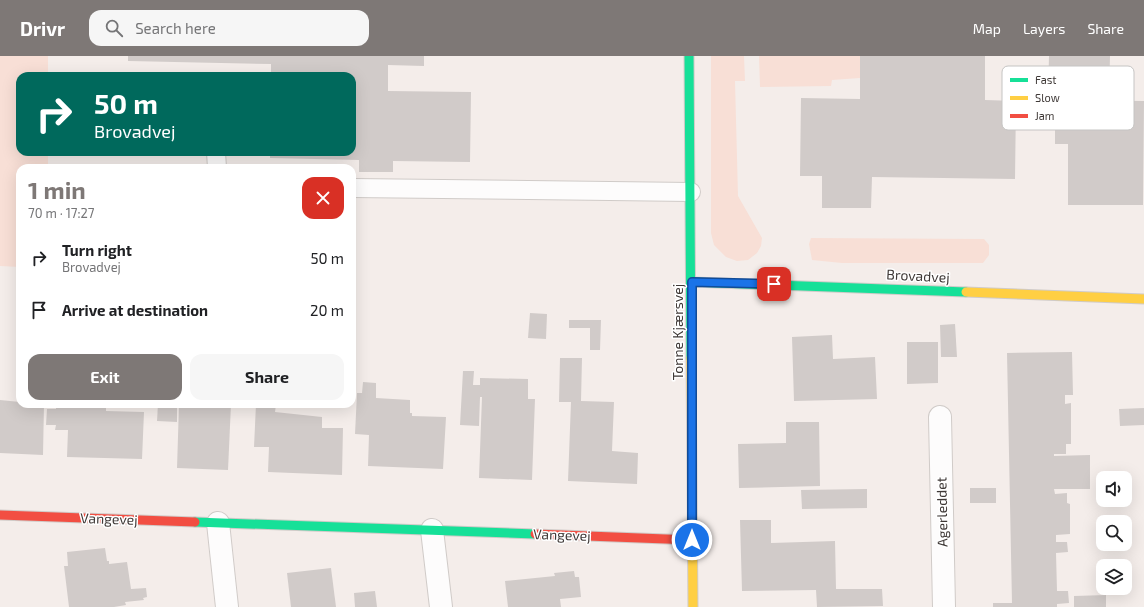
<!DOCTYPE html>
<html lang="en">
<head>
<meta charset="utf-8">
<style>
	:root { --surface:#fff; --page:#f6f6f6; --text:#202124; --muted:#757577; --accent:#7e7876 }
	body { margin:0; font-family:"Exo 2",sans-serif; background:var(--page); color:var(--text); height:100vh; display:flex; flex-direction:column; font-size:15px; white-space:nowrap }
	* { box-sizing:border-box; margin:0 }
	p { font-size:13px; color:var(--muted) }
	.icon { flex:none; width:22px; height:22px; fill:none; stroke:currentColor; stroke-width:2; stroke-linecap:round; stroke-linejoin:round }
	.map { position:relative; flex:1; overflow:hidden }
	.side { position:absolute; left:16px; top:108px; width:340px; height:244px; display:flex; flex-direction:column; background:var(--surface); border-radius:12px; box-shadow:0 4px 16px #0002 }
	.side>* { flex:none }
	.hud { position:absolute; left:16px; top:16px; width:340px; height:84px; border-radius:12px; box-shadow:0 4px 16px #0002; background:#00695c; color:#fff; overflow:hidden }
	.buttons { position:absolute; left:1096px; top:415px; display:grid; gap:8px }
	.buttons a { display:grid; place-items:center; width:36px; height:36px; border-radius:8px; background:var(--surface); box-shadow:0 4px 16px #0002; font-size:20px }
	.pin { position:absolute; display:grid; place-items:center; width:34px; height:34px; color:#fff; margin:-17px; border-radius:8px; box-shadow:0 2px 6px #0006 }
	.me { position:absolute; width:44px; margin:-22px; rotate:0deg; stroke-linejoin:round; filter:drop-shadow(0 0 3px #0008) }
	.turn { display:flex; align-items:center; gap:14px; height:84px; padding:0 12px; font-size:18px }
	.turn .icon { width:52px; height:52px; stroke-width:2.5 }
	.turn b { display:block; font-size:28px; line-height:34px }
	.round { display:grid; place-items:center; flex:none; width:42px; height:42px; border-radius:12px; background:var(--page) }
	.overview { display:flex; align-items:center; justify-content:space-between; height:68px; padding:0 12px }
	h1 { font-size:24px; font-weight:700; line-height:30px; color:var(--accent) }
	.action { display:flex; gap:8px; margin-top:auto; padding:8px 12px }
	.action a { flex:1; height:46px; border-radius:12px; background:var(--accent); color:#fff; font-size:16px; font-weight:700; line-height:46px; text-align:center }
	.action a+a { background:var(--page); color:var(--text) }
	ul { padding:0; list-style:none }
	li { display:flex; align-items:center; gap:12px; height:52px; padding:0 12px }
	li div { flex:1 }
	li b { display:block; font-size:15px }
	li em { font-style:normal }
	header { display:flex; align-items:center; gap:24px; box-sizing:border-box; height:56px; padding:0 20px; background:var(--accent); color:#fff }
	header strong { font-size:19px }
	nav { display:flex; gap:22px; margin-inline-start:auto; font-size:14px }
	.search { width:280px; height:36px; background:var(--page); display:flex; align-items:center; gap:10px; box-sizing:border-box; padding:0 14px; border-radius:12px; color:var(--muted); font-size:15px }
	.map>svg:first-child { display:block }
</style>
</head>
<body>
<header>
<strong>Drivr</strong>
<div class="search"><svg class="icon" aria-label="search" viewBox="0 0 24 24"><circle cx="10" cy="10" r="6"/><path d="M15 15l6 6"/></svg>Search here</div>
<nav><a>Map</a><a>Layers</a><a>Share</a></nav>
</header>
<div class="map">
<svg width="1144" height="551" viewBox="0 0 1144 551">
	<rect width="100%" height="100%" fill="#f4edea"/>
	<!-- green -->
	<g fill="#f8dfd6">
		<polygon points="0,0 48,0 48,20 20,20 20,96 48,96 48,112 20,112 20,211 0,210"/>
		<polygon points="711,0 744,0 745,25 735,25 738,140 762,182 761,190 757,197 748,204 737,205 726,201 714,189 711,177"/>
		<polygon points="759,0 860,0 860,22 832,24 831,30 760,31"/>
		<polygon points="811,182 984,183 989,189 989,199 983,207 842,207 812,204 809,188"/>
	</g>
	<!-- building -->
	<g fill="#d1cbc9">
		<polygon points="128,0 424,0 424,10 388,9 388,35 471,36 470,106 393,105 393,116 359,116 359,104 270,102 270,96 352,96 352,20 271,20 271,8 128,5"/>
		<polygon points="860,0 985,0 985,44 1016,45 1015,123 872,121 871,152 822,152 822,120 800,120 801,42 860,43"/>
		<polygon points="1049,0 1110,0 1109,41 1048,41"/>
		<polygon points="1055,44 1144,45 1143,149 1068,149 1068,88 1055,88"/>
		<polygon points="530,257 547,258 546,283 528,282"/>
		<polygon points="569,264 601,264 600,294 590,294 590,272 569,272"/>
		<polygon points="955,268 957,301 941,301 940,269"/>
		<polygon points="832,279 833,303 875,301 877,343 794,345 792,281"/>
		<polygon points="907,286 938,286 938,327 907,328"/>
		<polygon points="1072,296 1073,339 1065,339 1065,348 1071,347 1071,388 1066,388 1066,398 1054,398 1054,400 1090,399 1090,433 1054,433 1055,438 1067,437 1067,447 1070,448 1070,478 1056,479 1056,486 1067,486 1068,496 1056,497 1057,535 1068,535 1069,547 1057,548 1057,551 993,551 993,547 1012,547 1007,297"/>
		<polygon points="560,302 582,302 581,345 614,346 612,395 638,397 637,428 568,425 571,346 559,346"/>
		<polygon points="463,315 474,315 473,329 480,329 480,322 528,323 528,343 535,343 532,424 479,422 482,341 480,341 479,370 460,369"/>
		<polygon points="363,326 376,327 376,342 410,344 410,357 412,357 412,360 446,361 443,413 368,410 369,379 355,378 357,337 362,337"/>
		<polygon points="0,344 20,346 20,348 44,348 43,399 0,397"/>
		<polygon points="56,348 106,348 106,355 144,356 142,403 67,401 68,374 55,374 56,369 46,369 47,353 56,353"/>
		<polygon points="158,348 177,348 177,366 157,365"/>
		<polygon points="179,348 231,348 228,414 177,412"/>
		<polygon points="256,348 273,348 276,349 275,356 322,361 322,372 343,372 342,419 268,416 269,391 254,391"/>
		<polygon points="1144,352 1144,369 1120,370 1119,353"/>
		<polygon points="786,366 819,366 820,430 739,432 738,388 786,387"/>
		<rect x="970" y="432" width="26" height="15"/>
		<polygon points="867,433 867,452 802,453 801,434"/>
		<polygon points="740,464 771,464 771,487 835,485 836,533 882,533 883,550 817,551 816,534 742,535"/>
		<polygon points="105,492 107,505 109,505 109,508 127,506 131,533 146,532 147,541 143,542 144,544 125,546 126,549 114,551 69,551 64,510 68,510 67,496"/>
		<polygon points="331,512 336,551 291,551 287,517"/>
		<polygon points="574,515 575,521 579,521 581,541 560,543 561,551 508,551 505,525 555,520 554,517"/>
		<polygon points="375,535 377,551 355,551 354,537"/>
		<polygon points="1106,539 1106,551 1074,551 1074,540"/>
	</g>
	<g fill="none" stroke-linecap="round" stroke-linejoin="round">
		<defs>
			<g id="lane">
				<polyline points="216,96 217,112"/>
				<polyline points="352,132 691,136"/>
			</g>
			<g id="street">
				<polyline points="940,361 944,551"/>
				<polyline points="218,467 227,551"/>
				<polyline points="432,474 441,551"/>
			</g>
			<g id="fast">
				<polyline points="689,0 691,302"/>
				<polyline points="692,226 966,236"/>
				<polyline points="195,466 535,478"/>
			</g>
			<g id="slow">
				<polyline points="966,236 1144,243"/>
				<polyline points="691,302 693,551"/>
			</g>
			<g id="jam">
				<polyline points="0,459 195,466"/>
				<polyline points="535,478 692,484"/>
			</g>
		</defs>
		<!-- lane casing -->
		<use href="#lane" stroke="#d0cbc8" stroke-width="20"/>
		<!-- street casing -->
		<use href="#street" stroke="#d0cbc8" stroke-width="24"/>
		<!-- fast casing -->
		<use href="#fast" stroke="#d0cbc8" stroke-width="11"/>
		<!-- slow casing -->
		<use href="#slow" stroke="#d0cbc8" stroke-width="11"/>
		<!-- jam casing -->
		<use href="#jam" stroke="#d0cbc8" stroke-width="11"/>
		<!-- lane -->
		<use href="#lane" stroke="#fdfcfc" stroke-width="18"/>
		<!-- street -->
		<use href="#street" stroke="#fdfcfc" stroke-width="22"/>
		<!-- fast -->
		<use href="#fast" stroke="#16e098" stroke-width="9"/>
		<!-- slow -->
		<use href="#slow" stroke="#ffcf43" stroke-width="9"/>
		<!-- jam -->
		<use href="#jam" stroke="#f24e42" stroke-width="9"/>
	</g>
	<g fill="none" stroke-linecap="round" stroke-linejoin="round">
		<defs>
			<polyline id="route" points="692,484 692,226 774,228"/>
		</defs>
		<!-- route casing -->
		<use href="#route" stroke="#114b97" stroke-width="10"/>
		<!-- route -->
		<use href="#route" stroke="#1a73e8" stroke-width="7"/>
	</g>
	<g text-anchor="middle" stroke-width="3" stroke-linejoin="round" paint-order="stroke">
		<!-- street labels -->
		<g font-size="14" fill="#3f3937" stroke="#fff">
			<text transform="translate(918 220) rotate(3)" y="5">Brovadvej</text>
			<text transform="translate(678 276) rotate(-90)" y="5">Tonne Kjærsvej</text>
			<text transform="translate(942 456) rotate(-91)" y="5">Agerleddet</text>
			<text transform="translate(109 463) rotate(2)" y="5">Vangevej</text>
			<text transform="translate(562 479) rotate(2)" y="5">Vangevej</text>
		</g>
	</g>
	<!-- legend -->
	<rect x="1002" y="10" width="132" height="64" rx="6" fill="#fff" stroke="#c5c4c3" stroke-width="1"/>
	<rect x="1010" y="22" width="18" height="4" fill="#16e098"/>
	<rect x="1010" y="40" width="18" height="4" fill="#ffcf43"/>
	<rect x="1010" y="58" width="18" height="4" fill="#f24e42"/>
	<g font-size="11" fill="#3f3937">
		<text x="1035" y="28">Fast</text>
		<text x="1035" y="46">Slow</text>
		<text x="1035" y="64">Jam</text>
	</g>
</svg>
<div class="buttons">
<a><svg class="icon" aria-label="sound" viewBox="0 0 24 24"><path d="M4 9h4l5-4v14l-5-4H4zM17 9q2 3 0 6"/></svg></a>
<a><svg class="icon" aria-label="search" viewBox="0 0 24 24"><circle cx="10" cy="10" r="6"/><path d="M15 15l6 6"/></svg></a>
<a><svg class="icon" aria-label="layers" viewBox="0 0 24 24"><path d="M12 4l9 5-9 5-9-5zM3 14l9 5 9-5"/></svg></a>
</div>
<div class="pin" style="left:774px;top:228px;background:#d93025"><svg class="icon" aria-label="arrive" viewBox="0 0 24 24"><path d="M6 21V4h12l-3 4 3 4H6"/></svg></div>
<svg class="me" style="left:692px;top:484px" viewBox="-20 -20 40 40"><circle r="17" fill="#1a73e8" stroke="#fff" stroke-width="3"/><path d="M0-11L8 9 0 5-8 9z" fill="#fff"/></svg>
<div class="hud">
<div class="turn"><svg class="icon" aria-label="right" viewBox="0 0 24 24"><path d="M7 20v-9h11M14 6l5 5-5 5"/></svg><div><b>50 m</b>Brovadvej</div></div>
</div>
<section class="side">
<div class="overview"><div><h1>1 min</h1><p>70 m · 17:27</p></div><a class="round" style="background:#d93025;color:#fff"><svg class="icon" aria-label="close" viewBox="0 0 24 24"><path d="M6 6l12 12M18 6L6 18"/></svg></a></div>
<ul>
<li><svg class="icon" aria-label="right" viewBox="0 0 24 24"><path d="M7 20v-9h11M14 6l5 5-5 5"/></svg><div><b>Turn right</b><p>Brovadvej</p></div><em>50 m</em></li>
<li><svg class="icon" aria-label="arrive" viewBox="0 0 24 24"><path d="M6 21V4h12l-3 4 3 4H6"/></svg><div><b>Arrive at destination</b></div><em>20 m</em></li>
</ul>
<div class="action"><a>Exit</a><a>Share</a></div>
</section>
</div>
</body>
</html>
